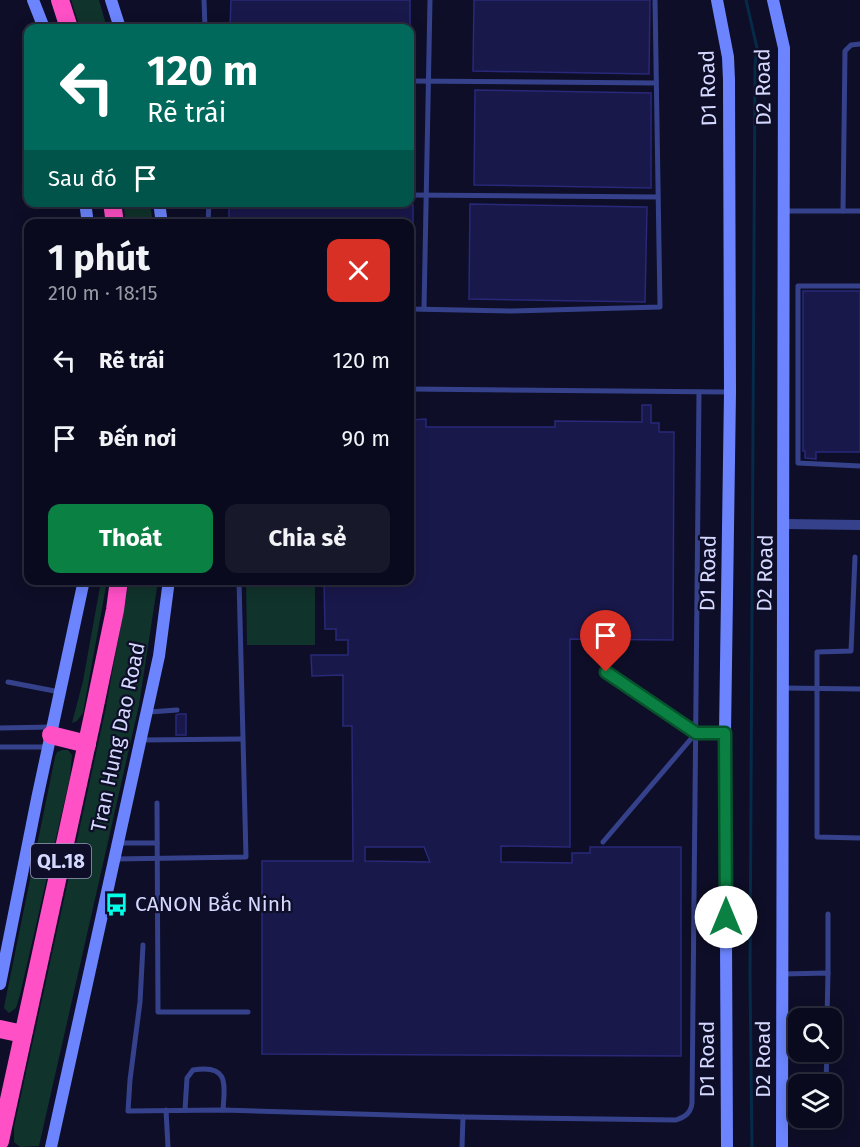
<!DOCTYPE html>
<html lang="vi">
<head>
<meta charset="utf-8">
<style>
	:root { --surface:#0a0a1e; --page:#18182b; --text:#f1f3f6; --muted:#999aa4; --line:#2a2b3c; --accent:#0b8043 }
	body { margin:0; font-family:"Fira Sans",sans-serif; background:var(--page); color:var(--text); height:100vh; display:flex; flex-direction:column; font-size:22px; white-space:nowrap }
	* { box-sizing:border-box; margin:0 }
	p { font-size:20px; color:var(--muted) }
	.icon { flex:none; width:33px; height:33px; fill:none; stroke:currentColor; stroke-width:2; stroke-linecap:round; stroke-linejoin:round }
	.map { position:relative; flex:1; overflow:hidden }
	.side { position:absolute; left:24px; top:219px; width:390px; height:366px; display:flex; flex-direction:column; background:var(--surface); border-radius:12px; box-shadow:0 3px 15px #0003,0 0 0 2px var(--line) }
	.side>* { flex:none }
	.top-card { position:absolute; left:24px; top:24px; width:390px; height:183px; border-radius:12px; box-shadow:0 3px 15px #0003,0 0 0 2px var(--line); background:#00695c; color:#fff; overflow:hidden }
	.buttons { position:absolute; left:788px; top:1008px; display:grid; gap:12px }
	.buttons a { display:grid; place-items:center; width:54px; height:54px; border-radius:12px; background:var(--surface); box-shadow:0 3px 15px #0003,0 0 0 2px var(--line); font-size:30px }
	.pin { position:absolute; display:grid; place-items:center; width:51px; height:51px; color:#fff; margin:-62px -26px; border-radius:50% 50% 50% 0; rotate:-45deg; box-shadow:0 0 6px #0007 }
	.pin .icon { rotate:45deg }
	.me { position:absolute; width:66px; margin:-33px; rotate:0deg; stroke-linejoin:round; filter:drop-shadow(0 0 4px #0008) }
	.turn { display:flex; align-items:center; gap:21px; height:126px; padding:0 24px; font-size:27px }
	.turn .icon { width:78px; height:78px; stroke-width:2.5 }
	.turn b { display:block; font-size:42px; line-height:51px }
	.then { display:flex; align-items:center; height:57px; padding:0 24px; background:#0003; gap:12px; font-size:22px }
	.round { display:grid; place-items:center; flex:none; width:63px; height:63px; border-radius:12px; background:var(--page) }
	.head { display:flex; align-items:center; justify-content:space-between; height:102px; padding:0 24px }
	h1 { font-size:36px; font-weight:700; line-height:45px }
	.action { display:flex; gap:12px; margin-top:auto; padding:12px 24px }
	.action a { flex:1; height:69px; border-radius:12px; background:var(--accent); color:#fff; font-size:24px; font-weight:700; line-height:69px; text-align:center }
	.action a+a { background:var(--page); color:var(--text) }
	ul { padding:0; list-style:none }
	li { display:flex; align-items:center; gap:18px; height:78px; padding:0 24px }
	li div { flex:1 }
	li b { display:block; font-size:22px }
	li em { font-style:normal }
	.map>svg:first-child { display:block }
</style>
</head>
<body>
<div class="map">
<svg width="860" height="1147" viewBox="0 0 860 1147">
	<rect width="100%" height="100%" fill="#0e0e28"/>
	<!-- green -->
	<g fill="#10332b">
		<polygon points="71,0 99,0 107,28 80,28"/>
		<polygon points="123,203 150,203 153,223 126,223"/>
		<polygon points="101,581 107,581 83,713 77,721 72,723 83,681"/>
		<polygon points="129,581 158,581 139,705 39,1146 20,1147 14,1142 14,1127 105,712"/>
		<polygon points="246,581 315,581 315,645 247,645"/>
		<polygon points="62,750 68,750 72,755 70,777 20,995 16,1008 9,1013 4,1008 5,1002 55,757 57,752"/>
	</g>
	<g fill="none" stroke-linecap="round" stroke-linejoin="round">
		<!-- stream -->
		<polyline stroke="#062b49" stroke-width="3" points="746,0 757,48 755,66 750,977 752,1147"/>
	</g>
	<!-- building -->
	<g fill="#19184b" stroke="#292879" stroke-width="1.5" fill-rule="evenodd">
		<polygon points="231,0 410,0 410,28 230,28"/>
		<polygon points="474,0 650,0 649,74 473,71"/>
		<polygon points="475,90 651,93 651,188 474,185"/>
		<polygon points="229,203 413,205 413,224 229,224"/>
		<polygon points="470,204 647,207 645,302 469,299"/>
		<polygon points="803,291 860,291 860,452 816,452 816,459 805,458 805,451 803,451"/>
		<path d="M642,405H651V423H659V432H674L673,640L570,639V847L501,846V862L572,863V853H590V847H681V1056L262,1054V861H353L352,726H343V675L312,676L311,655H348V640H336V629H325L324,580H410V420L426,419V427H555V421L642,422ZM365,847H424L430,862L365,861Z"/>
		<polygon points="179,714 186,714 186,735 176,735 176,715"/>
	</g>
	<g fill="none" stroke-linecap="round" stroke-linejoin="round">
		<!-- lane -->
		<g stroke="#35428b" stroke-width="5">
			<polyline points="204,0 205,28"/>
			<polyline points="410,81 656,83"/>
			<polyline points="410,195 658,197"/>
			<polyline points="784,211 860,211"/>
			<polyline points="843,211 845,51 851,45 860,44"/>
			<polyline points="208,224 209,202"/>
			<polyline points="860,286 798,286 798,463 860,466"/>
			<polyline points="410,309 512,311 660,307 655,0"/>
			<polyline points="424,309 430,0"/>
			<polyline points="410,389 728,392"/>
			<polyline points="855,557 851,651 817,652 817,837 860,838"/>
			<polyline points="606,672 696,733 725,733"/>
			<polyline points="8,682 60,692"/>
			<polyline points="784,688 860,689"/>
			<polyline points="149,712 177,710"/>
			<polyline points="0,728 51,727"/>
			<polyline points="142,740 242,739"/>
			<polyline points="0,747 49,747"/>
			<polyline points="157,803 158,1012 248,1012"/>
			<polyline points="603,842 696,733"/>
			<polyline points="120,843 157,843"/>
			<polyline points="115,859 246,857 239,580"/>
			<path d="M143,945L140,1002L130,1080L128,1111L223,1110L463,1117L676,1120C685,1117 691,1113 692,1103L699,392"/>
			<polyline points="828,973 828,914"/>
			<polyline points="782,974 828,973 827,1018"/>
			<polyline points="826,1080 827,1052"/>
			<polyline points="166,1110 168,1147"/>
			<path d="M185,1110L187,1078L193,1070C228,1064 225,1082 223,1110"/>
			<polyline points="462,1147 463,1117"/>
		</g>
		<!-- street -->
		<polyline stroke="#35428b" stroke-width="10" points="785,524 860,525"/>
		<!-- secondary -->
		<g stroke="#6c85ff" stroke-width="12">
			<polyline points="33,0 44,28"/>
			<polyline points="111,0 120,28"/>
			<polyline points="717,0 728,57 729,80 730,392 725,733 727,1147"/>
			<polyline points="773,0 784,48 782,1147"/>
			<polyline points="85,202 88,224"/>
			<polyline points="159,202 162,224"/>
			<polyline points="0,984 37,799 84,580"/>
			<polyline points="51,1147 159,656 169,580"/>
		</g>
		<!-- highway -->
		<g stroke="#ff50c6" stroke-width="18">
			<polyline points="60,0 69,28"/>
			<polyline points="112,202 115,224"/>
			<polyline points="51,735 87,744"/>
			<polyline points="0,1029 23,1034"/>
			<polyline points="0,1141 92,720 115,610 119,580"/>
		</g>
	</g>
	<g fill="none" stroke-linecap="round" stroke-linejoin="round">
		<defs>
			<polyline id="route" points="606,672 696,733 725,733 726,917"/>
		</defs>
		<!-- route casing -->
		<use href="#route" stroke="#07532c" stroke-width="15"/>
		<!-- route -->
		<use href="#route" stroke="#0b8043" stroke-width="10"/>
	</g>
	<!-- icons -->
	<defs>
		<symbol id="bus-bare" viewBox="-9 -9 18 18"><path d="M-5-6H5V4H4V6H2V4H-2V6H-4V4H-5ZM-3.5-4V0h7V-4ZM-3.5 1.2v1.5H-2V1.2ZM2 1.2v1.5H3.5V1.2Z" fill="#01ffe7" stroke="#0e0e28" stroke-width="2.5" paint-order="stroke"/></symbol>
	</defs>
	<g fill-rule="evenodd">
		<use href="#bus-bare" x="100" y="888" width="33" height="33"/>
	</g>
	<g text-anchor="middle" stroke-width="4.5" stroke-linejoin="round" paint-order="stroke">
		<!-- shield labels -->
		<rect fill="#0e0e28" stroke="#999bbe" stroke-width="1.5" x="31" y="844" width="60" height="34" rx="4.5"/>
		<g font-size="20" font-weight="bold" fill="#d5d8ff">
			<text x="61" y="868">QL.18</text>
		</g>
		<!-- street labels -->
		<g font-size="21" fill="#d5d8ff" stroke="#0e0e28">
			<text transform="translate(763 87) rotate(-91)" y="7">D2 Road</text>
			<text transform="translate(708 88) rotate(-92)" y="7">D1 Road</text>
			<text transform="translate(708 573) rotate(-89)" y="7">D1 Road</text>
			<text transform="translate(765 573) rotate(-89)" y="7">D2 Road</text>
			<text transform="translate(118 737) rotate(-78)" y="7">Tran Hung Dao Road</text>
			<text transform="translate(707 1059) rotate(-90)" y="7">D1 Road</text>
			<text transform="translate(763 1059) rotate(-90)" y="7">D2 Road</text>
		</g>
		<!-- poi labels -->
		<g font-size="21" fill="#d5d8ff" stroke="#0e0e28" text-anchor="start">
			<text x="135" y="911">CANON Bắc Ninh</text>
		</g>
	</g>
</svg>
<div class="buttons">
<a><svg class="icon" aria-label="search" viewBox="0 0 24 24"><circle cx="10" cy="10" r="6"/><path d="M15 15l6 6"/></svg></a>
<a><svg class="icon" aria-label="layers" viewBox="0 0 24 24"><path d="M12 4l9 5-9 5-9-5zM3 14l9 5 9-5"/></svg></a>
</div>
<div class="pin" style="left:606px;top:672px;background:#d93025"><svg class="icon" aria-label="arrive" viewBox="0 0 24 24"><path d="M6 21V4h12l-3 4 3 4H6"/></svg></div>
<svg class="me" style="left:726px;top:917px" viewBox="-20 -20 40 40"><circle r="19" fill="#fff"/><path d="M0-13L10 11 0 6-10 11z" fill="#0b8043"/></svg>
<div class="top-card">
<div class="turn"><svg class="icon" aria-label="left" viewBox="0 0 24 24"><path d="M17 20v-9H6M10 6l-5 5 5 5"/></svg><div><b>120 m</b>Rẽ trái</div></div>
<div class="then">Sau đó<svg class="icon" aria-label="arrive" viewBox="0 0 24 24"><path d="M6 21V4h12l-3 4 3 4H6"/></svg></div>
</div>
<section class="side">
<div class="head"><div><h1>1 phút</h1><p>210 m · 18:15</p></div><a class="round" style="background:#d93025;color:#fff"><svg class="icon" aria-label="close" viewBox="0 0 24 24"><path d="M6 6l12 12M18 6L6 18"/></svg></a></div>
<ul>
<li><svg class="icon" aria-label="left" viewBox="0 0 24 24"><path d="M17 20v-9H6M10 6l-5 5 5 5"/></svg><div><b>Rẽ trái</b></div><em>120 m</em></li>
<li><svg class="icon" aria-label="arrive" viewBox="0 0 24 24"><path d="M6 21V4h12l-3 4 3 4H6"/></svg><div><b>Đến nơi</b></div><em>90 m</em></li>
</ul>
<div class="action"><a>Thoát</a><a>Chia sẻ</a></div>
</section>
</div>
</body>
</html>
